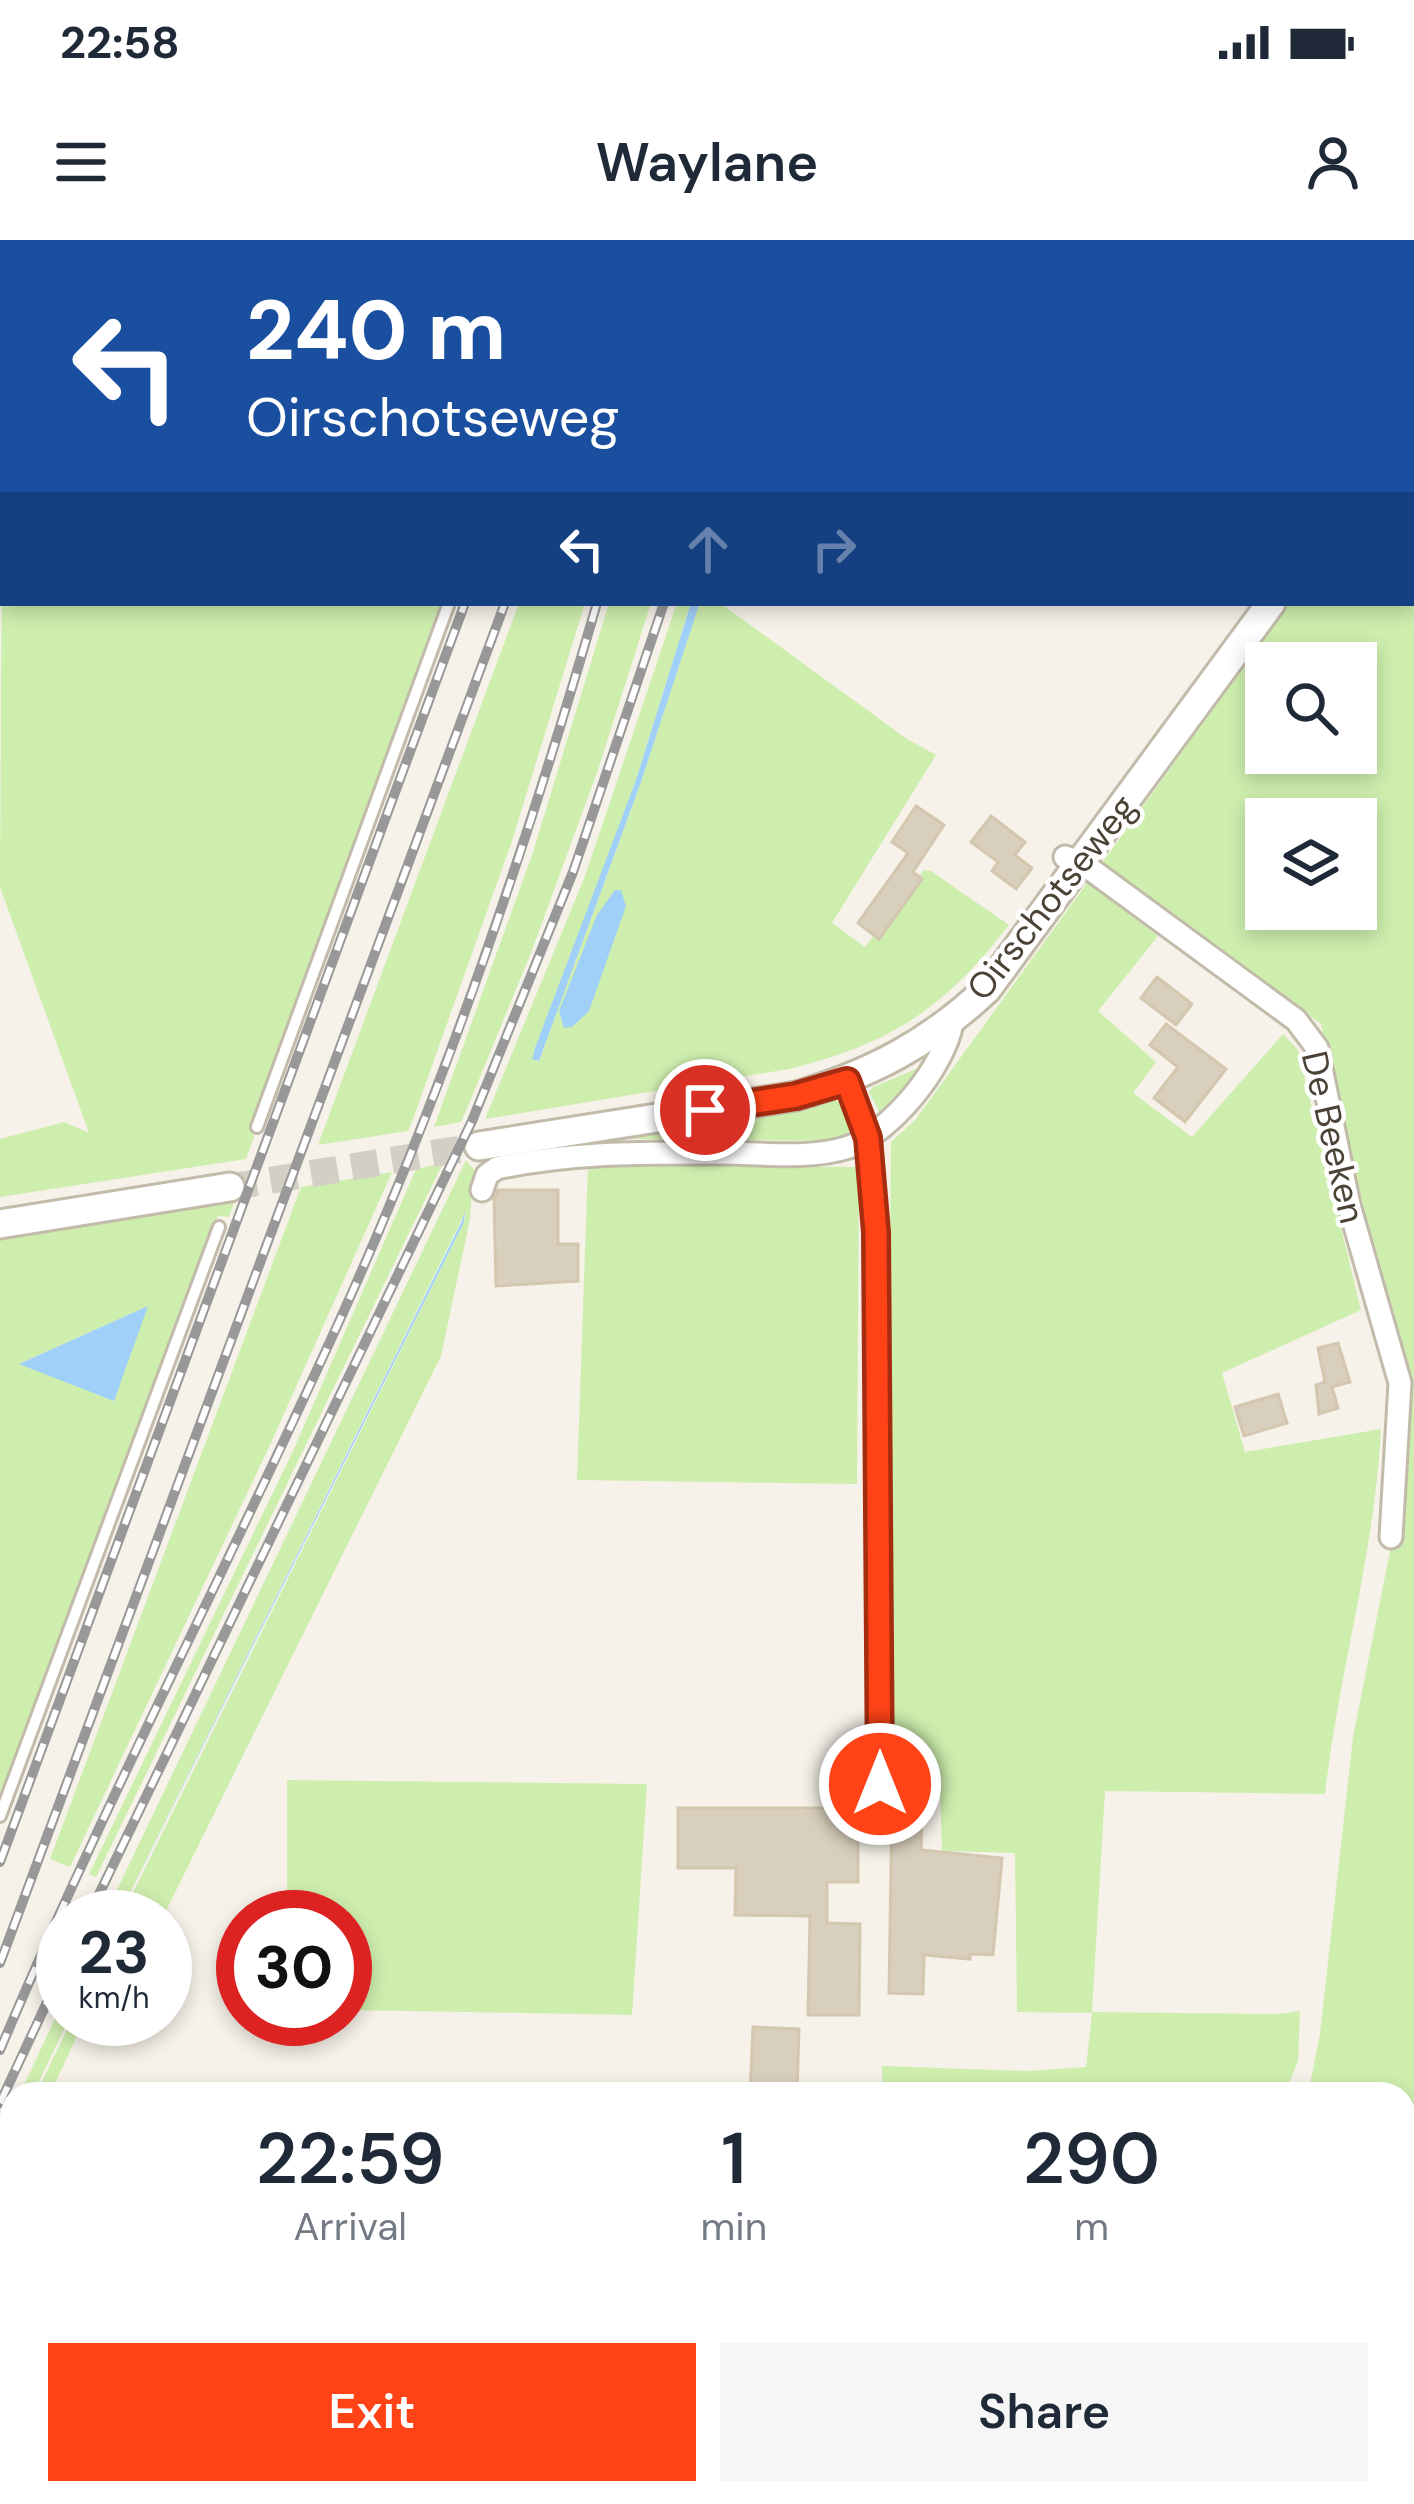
<!DOCTYPE html>
<html lang="en">
<head>
<meta charset="utf-8">
<style>
	:root { --surface:#fff; --page:#f6f6f7; --text:#1f2937; --muted:#747a83; --accent:#ff4317 }
	body { margin:0; font-family:"DM Sans",sans-serif; background:var(--page); color:var(--text); height:100vh; display:flex; flex-direction:column; font-size:45px; white-space:nowrap }
	* { box-sizing:border-box; margin:0 }
	p { font-size:39px; color:var(--muted) }
	.icon { flex:none; width:66px; height:66px; fill:none; stroke:currentColor; stroke-width:2; stroke-linecap:round; stroke-linejoin:round }
	.map { position:relative; flex:1; overflow:hidden }
	.sheet { position:absolute; left:0px; top:1842px; width:1416px; height:423px; display:flex; flex-direction:column; background:var(--surface); border-radius:36px 36px 0 0; box-shadow:0 6px 18px #0003 }
	.sheet>* { flex:none }
	.hud { position:absolute; left:0px; top:0px; width:1416px; height:366px; box-shadow:0 6px 18px #0003; background:#1a4fa0; color:#fff; overflow:hidden }
	.fabs { position:absolute; left:1245px; top:402px; display:grid; gap:24px }
	.fabs a { display:grid; place-items:center; width:132px; height:132px; border-radius:0px; background:var(--surface); box-shadow:0 6px 18px #0003; font-size:60px }
	.speed { position:absolute; left:36px; top:1650px; display:flex; gap:24px; font-size:60px; font-weight:700; text-align:center }
	.speed>* { display:grid; place-content:center; width:156px; height:156px; border-radius:50%; background:var(--surface); box-shadow:0 6px 18px #0003; line-height:1 }
	.speed small { font-size:30px; font-weight:400 }
	.speed .limit { border:18px solid #d22; background:#fff; color:#111 }
	.pin { position:absolute; display:grid; place-items:center; width:102px; height:102px; color:#fff; margin:-51px; border:6px solid #fff; border-radius:50%; box-shadow:0 3px 12px #0007 }
	.me { position:absolute; width:132px; margin:-66px; rotate:0deg; stroke-linejoin:round; filter:drop-shadow(0 0 9px #0008) }
	.turn { display:flex; align-items:center; gap:42px; height:252px; padding:0 48px; font-size:54px }
	.turn .icon { width:156px; height:156px; stroke-width:2.5 }
	.turn b { display:block; font-size:84px; line-height:102px }
	.lanes { display:flex; align-items:center; height:114px; padding:0 48px; background:#0003; justify-content:center; gap:60px; direction:ltr }
	.lanes .off { opacity:.35 }
	.eta { display:flex; justify-content:space-evenly; align-items:center; height:204px; text-align:center }
	.eta b { font-size:72px; font-weight:600; line-height:84px }
	.primary-button { display:flex; gap:24px; margin-top:auto; padding:24px 48px }
	.primary-button a { flex:1; height:138px; border-radius:0px; background:var(--accent); color:#fff; font-size:48px; font-weight:600; line-height:138px; text-align:center }
	.primary-button a+a { background:var(--page); color:var(--text) }
	.status { display:flex; justify-content:space-between; align-items:center; height:84px; padding:0 60px; background:var(--surface); direction:ltr }
	.status svg { height:33px; fill:currentColor }
	header { display:flex; justify-content:space-between; align-items:center; height:156px; padding:0 48px; background:var(--surface); font-size:54px; font-weight:600 }
	.map>svg:first-child { display:block }
</style>
</head>
<body>
<div class="status"><b>22:58</b><svg viewBox="0 0 49 12"><path d="M0 12V9h3v3zM5 12V6h3v6zM10 12V3h3v9zM15 12V0h3v12zM26 1h20v11H26zM47 4h2v5h-2z"/></svg></div>
<header><svg class="icon" aria-label="menu" viewBox="0 0 24 24"><path d="M4 6h16M4 12h16M4 18h16"/></svg>Waylane<svg class="icon" aria-label="person" viewBox="0 0 24 24"><circle cx="12" cy="8" r="4"/><path d="M4 21q1-7 8-7t8 7"/></svg></header>
<div class="map">
<svg width="1414" height="2264" viewBox="0 0 1414 2264">
	<rect width="100%" height="100%" fill="#f6f2e9"/>
	<!-- green -->
	<g fill="#ceeeae" fill-rule="evenodd">
		<polygon points="174,0 558,0 171,3"/>
		<polygon points="3,68 3,363 446,363 252,890 254,897 246,919 0,957 0,899 64,882 89,893 0,647"/>
		<path d="M1414,195V2264H1403L1383,2253H1404V1854H1308L1320,1794L1353,1497L1391,1306L1405,1261L1409,1137L1372,1003L1321,784L1102,623L1289,363H1413ZM1266,423H1356V513H1266ZM1266,579H1356V669H1266Z"/>
		<polygon points="519,363 585,363 511,604 413,879 408,891 318,905"/>
		<polygon points="609,363 651,363 598,530 531,713 466,871 461,882 434,887 533,612"/>
		<path d="M677,363H691L636,540L533,819L539,821L641,542L699,363H720L907,499L936,515L832,683L865,707L924,630L931,631L1009,685C945,768 891,804 789,829L485,879L585,636Z"/>
		<path d="M1087,643L1158,696L1098,771L1156,822L1133,853L1192,897L1283,794L1298,810L1361,1070L1222,1133L1245,1212L1381,1189C1375,1312 1339,1431 1325,1554L1105,1551L1092,1772L1277,1774L1300,1771L1298,1821L1285,1854H882V1826L1028,1831L1086,1827L1092,1773L1017,1772L1015,1613L942,1611L940,1548L886,1546L891,902L916,879Z"/>
		<polygon points="928,824 883,879 869,852 873,847"/>
		<polygon points="831,858 845,865 852,886 844,901 624,899"/>
		<polygon points="466,920 479,936 472,946 470,979 441,1116 163,1677 121,1677 464,982 466,971 118,1677 104,1677"/>
		<polygon points="443,923 96,1637 89,1634 293,1211 416,929"/>
		<polygon points="588,925 859,927 857,1244 577,1240"/>
		<polygon points="392,932 271,1203 70,1627 50,1619 301,947"/>
		<path d="M236,957L229,977L218,976L0,1566V996ZM146,1067L114,1160L21,1124V1123Z"/>
		<polygon points="287,1540 647,1544 632,1775 345,1770 345,1677 287,1677"/>
		<polygon points="63,1761 63,1779 69,1779 33,1854 20,1854"/>
		<polygon points="72,1779 85,1779 50,1854 36,1854"/>
	</g>
	<!-- water -->
	<g fill="#a0d0f8">
		<polygon points="691,363 699,363 698,368 641,542 539,821 532,819 535,808 636,540"/>
		<polygon points="615,650 621,650 626,666 589,771 572,787 564,788 559,771 597,675"/>
		<polygon points="465,970 464,982 118,1677 462,981"/>
		<polygon points="148,1066 114,1161 19,1124"/>
	</g>
	<!-- building -->
	<g fill="#d9cfbd" stroke="#d4c7af" stroke-width="3">
		<polygon points="916,566 944,585 913,632 922,639 879,699 858,683 908,613 892,602"/>
		<polygon points="991,576 1025,602 1015,615 1032,628 1016,649 992,631 998,622 971,602"/>
		<polygon points="1157,737 1192,764 1176,785 1141,758"/>
		<polygon points="1166,784 1226,829 1185,882 1154,858 1178,827 1150,805"/>
		<polygon points="498,950 558,950 558,1004 578,1004 578,1041 496,1046 494,958"/>
		<polygon points="1338,1103 1350,1142 1332,1147 1338,1168 1319,1174 1316,1145 1325,1142 1318,1108"/>
		<polygon points="1278,1154 1287,1183 1244,1196 1235,1167"/>
		<polygon points="892,1564 922,1565 921,1610 1002,1618 993,1715 970,1714 970,1719 924,1715 923,1754 889,1753"/>
		<polygon points="678,1568 858,1568 858,1642 827,1642 827,1683 860,1684 859,1775 808,1775 810,1676 735,1675 736,1628 678,1628"/>
		<polygon points="753,1787 799,1789 797,1854 750,1854"/>
	</g>
	<g fill="none" stroke-linecap="round" stroke-linejoin="round">
		<!-- tertiary-tunnel -->
		<polyline stroke="#d4cfc5" stroke-width="27" stroke-dasharray="27 14" stroke-linecap="butt" points="230,947 479,906"/>
		<defs>
			<g id="service">
				<polyline points="561,3 562,0"/>
				<polyline points="257,887 449,363"/>
				<polyline points="0,1576 219,987"/>
			</g>
			<g id="minor">
				<polyline points="1065,617 1082,623 1296,780 1317,808 1349,965 1400,1143 1391,1297"/>
				<polyline points="847,841 869,898 876,992 880,1544"/>
				<path d="M482,950L487,935L497,928C574,911 651,913 729,913C767,914 812,919 849,907C892,891 944,827 952,783"/>
				<polyline points="1053,2264 1060,2253"/>
			</g>
			<g id="tertiary">
				<polyline points="1413,174 1414,173"/>
				<path d="M479,906L796,856C871,834 930,803 987,749L1271,363"/>
				<polyline points="0,984 230,947"/>
			</g>
		</defs>
		<!-- service casing -->
		<use href="#service" stroke="#c2bbaa" stroke-width="16"/>
		<!-- minor casing -->
		<use href="#minor" stroke="#c2bbaa" stroke-width="27"/>
		<!-- tertiary casing -->
		<use href="#tertiary" stroke="#c2bbaa" stroke-width="33"/>
		<!-- service -->
		<use href="#service" stroke="#fff" stroke-width="10"/>
		<!-- minor -->
		<use href="#minor" stroke="#fff" stroke-width="21"/>
		<!-- tertiary -->
		<use href="#tertiary" stroke="#fff" stroke-width="27"/>
		<defs>
			<g id="rail">
				<polyline points="577,3 578,0"/>
				<polyline points="643,3 644,0"/>
				<polyline points="684,3 684,0"/>
				<polyline points="759,3 759,0"/>
				<polyline points="0,1622 465,363"/>
				<polyline points="88,1677 472,881 573,632 664,363"/>
				<polyline points="0,1723 505,363"/>
				<path d="M0,1810C109,1551 241,1303 355,1046C453,825 530,595 597,363"/>
				<polyline points="0,1863 63,1728"/>
			</g>
		</defs>
		<!-- rail casing -->
		<use href="#rail" stroke="#989898" stroke-width="10"/>
		<!-- rail -->
		<use href="#rail" stroke="#fff" stroke-width="6" stroke-dasharray="18" stroke-linecap="butt"/>
	</g>
	<g fill="none" stroke-linecap="round" stroke-linejoin="round">
		<defs>
			<polyline id="route" points="705,870 796,856 847,841 868,898 876,992 880,1544"/>
		</defs>
		<!-- route casing -->
		<use href="#route" stroke="#a62c0f" stroke-width="30"/>
		<!-- route -->
		<use href="#route" stroke="#ff4317" stroke-width="21"/>
	</g>
	<g text-anchor="middle" stroke-width="9" stroke-linejoin="round" paint-order="stroke">
		<!-- street labels -->
		<g font-size="36" fill="#4a4336" stroke="#fff">
			<text transform="translate(1051 657) rotate(-52)" y="13">Oirschotseweg</text>
			<text transform="translate(1334 897) rotate(77)" y="13">De Beeken</text>
		</g>
	</g>
</svg>
<div class="fabs">
<a><svg class="icon" aria-label="search" viewBox="0 0 24 24"><circle cx="10" cy="10" r="6"/><path d="M15 15l6 6"/></svg></a>
<a><svg class="icon" aria-label="layers" viewBox="0 0 24 24"><path d="M12 4l9 5-9 5-9-5zM3 14l9 5 9-5"/></svg></a>
</div>
<div class="speed"><div>23<small>km/h</small></div><div class="limit">30</div></div>
<div class="pin" style="left:705px;top:870px;background:#d93025"><svg class="icon" aria-label="arrive" viewBox="0 0 24 24"><path d="M6 21V4h12l-3 4 3 4H6"/></svg></div>
<svg class="me" style="left:880px;top:1544px" viewBox="-20 -20 40 40"><circle r="17" fill="#ff4317" stroke="#fff" stroke-width="3"/><path d="M0-11L8 9 0 5-8 9z" fill="#fff"/></svg>
<div class="hud">
<div class="turn"><svg class="icon" aria-label="left" viewBox="0 0 24 24"><path d="M17 20v-9H6M10 6l-5 5 5 5"/></svg><div><b>240 m</b>Oirschotseweg</div></div>
<div class="lanes"><svg class="icon" aria-label="left" viewBox="0 0 24 24"><path d="M17 20v-9H6M10 6l-5 5 5 5"/></svg><svg class="icon off" aria-label="ahead" viewBox="0 0 24 24"><path d="M12 20V5M6 11l6-6 6 6"/></svg><svg class="icon off" aria-label="right" viewBox="0 0 24 24"><path d="M7 20v-9h11M14 6l5 5-5 5"/></svg></div>
</div>
<section class="sheet">
<div class="eta">
<div><b>22:59</b><p>Arrival</p></div>
<div><b>1</b><p>min</p></div>
<div><b>290</b><p>m</p></div>
</div>
<div class="primary-button"><a>Exit</a><a>Share</a></div>
</section>
</div>
</body>
</html>
